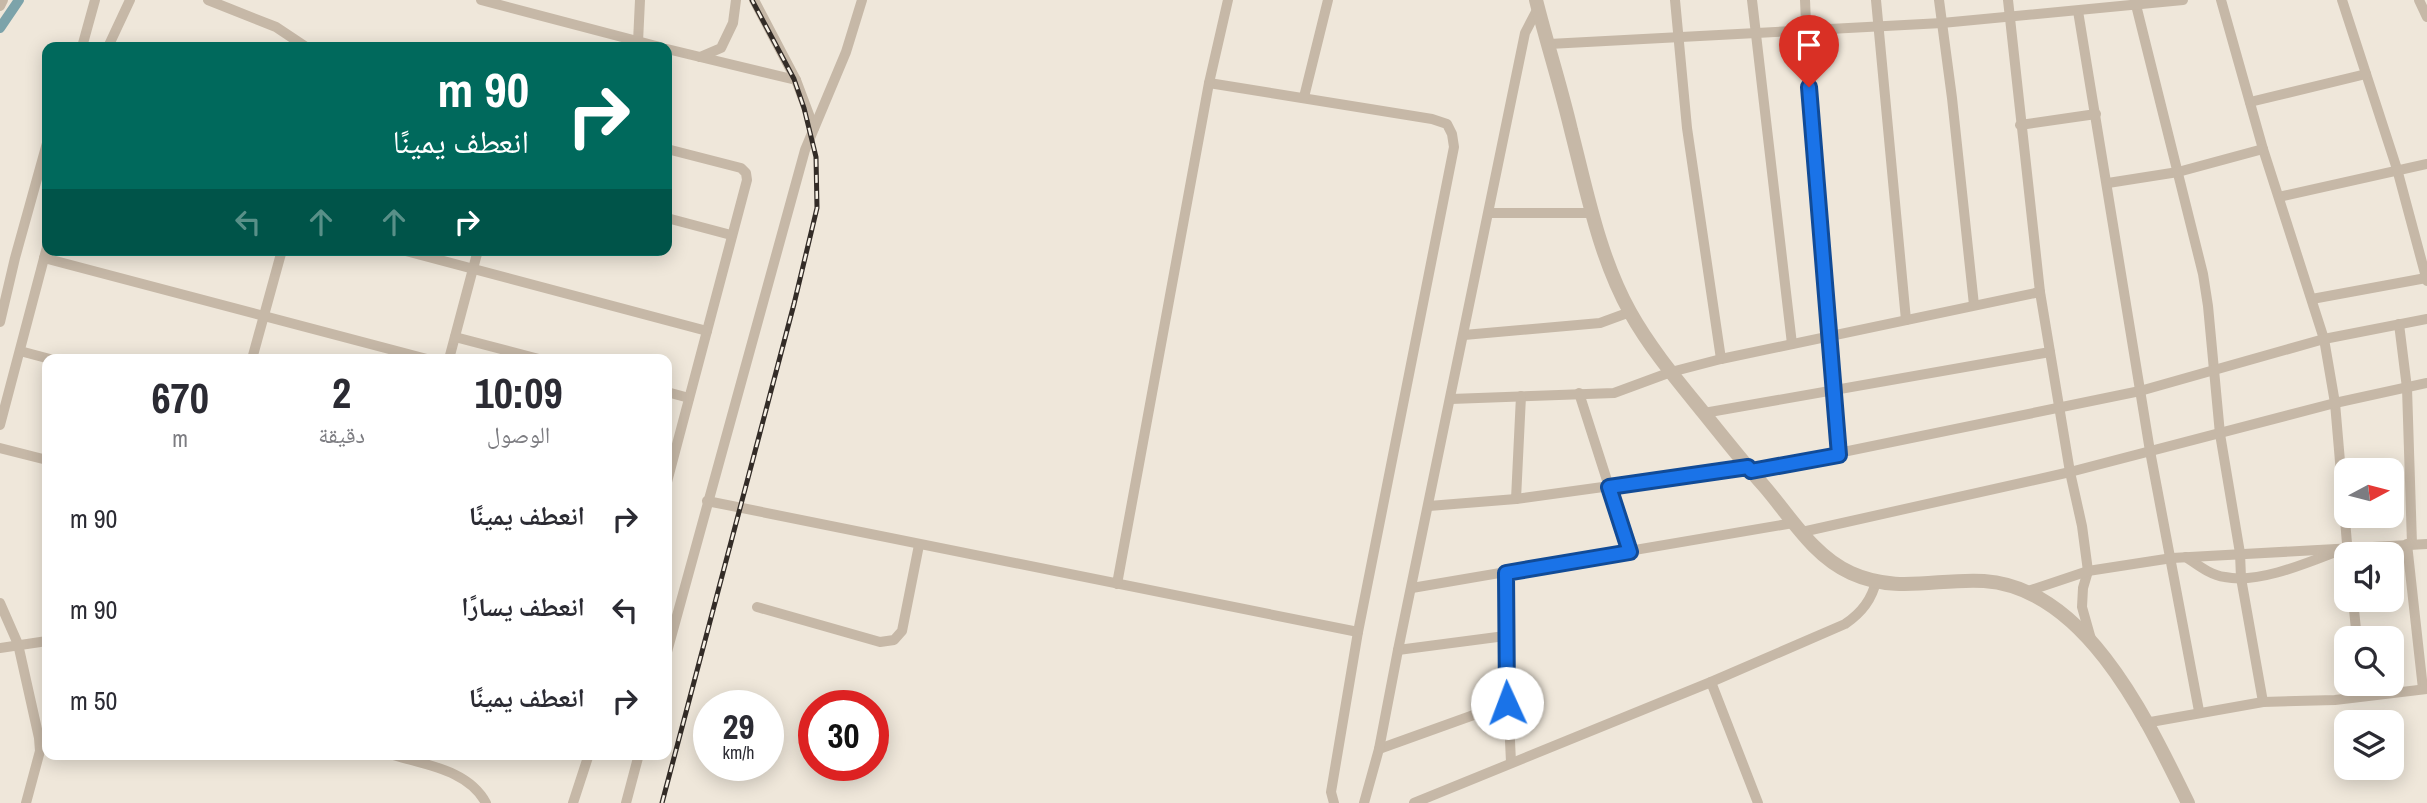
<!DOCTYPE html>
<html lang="ar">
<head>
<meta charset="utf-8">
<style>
	:root { --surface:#fff; --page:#f7f7f7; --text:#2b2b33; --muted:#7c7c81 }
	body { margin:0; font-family:"Archivo Narrow","Noto Naskh Arabic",sans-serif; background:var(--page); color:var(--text); direction:rtl; height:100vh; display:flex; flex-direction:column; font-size:26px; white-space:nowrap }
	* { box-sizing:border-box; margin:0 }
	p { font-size:23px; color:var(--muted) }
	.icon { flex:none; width:38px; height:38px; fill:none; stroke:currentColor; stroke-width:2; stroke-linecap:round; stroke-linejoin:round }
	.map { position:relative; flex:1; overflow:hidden; direction:ltr }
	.sheet { position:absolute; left:42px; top:354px; width:630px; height:406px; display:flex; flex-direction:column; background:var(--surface); border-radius:14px; box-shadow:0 4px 18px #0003; direction:rtl }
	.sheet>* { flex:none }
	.banner { position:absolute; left:42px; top:42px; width:630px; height:214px; border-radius:14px; box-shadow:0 4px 18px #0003; direction:rtl; background:#00695c; color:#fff; overflow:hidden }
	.needle { width:46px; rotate:83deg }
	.controls { position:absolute; left:2334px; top:458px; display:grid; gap:14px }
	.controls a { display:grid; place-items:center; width:70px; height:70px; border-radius:14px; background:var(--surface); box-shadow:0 4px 18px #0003; font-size:35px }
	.speed { position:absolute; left:693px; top:690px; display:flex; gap:14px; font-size:35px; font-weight:700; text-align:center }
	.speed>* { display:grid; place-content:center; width:91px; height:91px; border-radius:50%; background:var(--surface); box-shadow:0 4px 18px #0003; line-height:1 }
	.speed small { font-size:18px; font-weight:400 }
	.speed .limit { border:10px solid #d22; background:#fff; color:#111 }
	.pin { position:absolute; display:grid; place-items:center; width:60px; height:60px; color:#fff; margin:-72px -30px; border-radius:50% 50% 50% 0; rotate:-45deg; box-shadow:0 0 7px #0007 }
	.pin .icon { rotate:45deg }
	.me { position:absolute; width:77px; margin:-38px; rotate:358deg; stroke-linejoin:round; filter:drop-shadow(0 0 5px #0008) }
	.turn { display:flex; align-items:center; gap:24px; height:147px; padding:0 28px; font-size:32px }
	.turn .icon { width:91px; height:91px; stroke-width:2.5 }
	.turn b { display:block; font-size:49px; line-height:60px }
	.lanes { display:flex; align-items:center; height:66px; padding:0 28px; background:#0003; justify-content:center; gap:35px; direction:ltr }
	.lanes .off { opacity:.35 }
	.eta { display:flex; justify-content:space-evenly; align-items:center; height:119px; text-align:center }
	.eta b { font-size:42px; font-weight:700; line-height:49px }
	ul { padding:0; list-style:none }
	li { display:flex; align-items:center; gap:21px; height:91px; padding:0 28px }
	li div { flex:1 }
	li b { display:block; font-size:26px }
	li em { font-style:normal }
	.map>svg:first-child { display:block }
</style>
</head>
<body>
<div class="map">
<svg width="2427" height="803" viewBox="0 0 2427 803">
	<rect width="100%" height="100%" fill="#efe7da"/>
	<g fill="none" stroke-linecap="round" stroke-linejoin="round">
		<!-- canal -->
		<polyline stroke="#7ca3aa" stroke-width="10" points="0,28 19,0"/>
		<!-- minor -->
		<g stroke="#c6b8a7" stroke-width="10">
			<polyline points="208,0 276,27 306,47"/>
			<polyline points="481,0 660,47"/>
			<polyline points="754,0 796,80 814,128"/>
			<polyline points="1675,0 1687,128 1721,359"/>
			<polyline points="1752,0 1792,344"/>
			<polyline points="1805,0 1810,114 1838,455"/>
			<polyline points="1876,0 1906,320"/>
			<polyline points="1939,0 1952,98 1974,305"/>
			<polyline points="2008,0 2040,292 2070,472 2082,526 2088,571 2083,588 2082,607 2091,639"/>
			<polyline points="2221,0 2263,149 2324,339 2335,403 2348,555"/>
			<polyline points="2342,0 2397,169 2427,281"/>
			<polyline points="2419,0 2427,17"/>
			<polyline points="2136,5 2203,274 2208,306 2220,434 2240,553 2241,578 2263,702"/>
			<polyline points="0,6 3,0"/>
			<polyline points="2078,11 2150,451 2199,711"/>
			<polyline points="638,42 640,0"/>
			<polyline points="1549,44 1942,23 2183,0"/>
			<polyline points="82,47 95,0"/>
			<polyline points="108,47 130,0"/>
			<polyline points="667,49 796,80"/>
			<polyline points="700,57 721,48 733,23 736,0"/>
			<polyline points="1209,83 1432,119 1447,124 1452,134 1454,147 1358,632 1331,792 1334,803"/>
			<polyline points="1304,97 1328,0"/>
			<polyline points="2250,102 2366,74"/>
			<polyline points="2020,125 2096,114"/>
			<polyline points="667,149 741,168 746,173 747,180 667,482"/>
			<polyline points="2108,183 2178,172 2263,149"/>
			<polyline points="2279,197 2427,164"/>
			<polyline points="1489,213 1592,213"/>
			<polyline points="667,218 731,235"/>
			<polyline points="402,250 707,331"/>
			<polyline points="44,258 427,359"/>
			<polyline points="2312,299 2426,278"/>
			<polyline points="0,322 15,258 47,143"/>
			<polyline points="2399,324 2407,388 2412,544"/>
			<polyline points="1464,335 1600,323 1630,312"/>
			<polyline points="455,337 539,359"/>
			<polyline points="20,351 50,359"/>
			<polyline points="252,359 282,250"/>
			<polyline points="449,359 478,250"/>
			<polyline points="667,392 689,398"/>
			<polyline points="1579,393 1630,552"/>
			<polyline points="1451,399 1614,393 1671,372 1721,359 2040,292"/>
			<polyline points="1704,413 2050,352"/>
			<polyline points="0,425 47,247"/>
			<polyline points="0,448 47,460"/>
			<polyline points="1751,471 2140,391 2324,339 2427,319"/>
			<polyline points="1516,499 1521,396"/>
			<polyline points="707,501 1358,632"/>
			<polyline points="1429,506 1516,499 1748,467"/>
			<polyline points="1802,532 2070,472 2335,403 2427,383"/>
			<polyline points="2407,544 2423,689"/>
			<path d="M2186,557C2198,565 2210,575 2225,577C2258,584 2307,563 2338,551"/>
			<polyline points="1506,573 1505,636 1511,762"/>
			<polyline points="1117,584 1209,83 1228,0"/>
			<polyline points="1412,588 1793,523"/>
			<polyline points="2028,591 2088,571 2172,558 2427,544"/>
			<polyline points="2353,600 2357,639"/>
			<polyline points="0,603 18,644 39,738 40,751 26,803"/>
			<polyline points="757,607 880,642 894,640 902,631 919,545"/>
			<polyline points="0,648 47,641"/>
			<polyline points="1398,650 1505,636"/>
			<polyline points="667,652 805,150 846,52 862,0"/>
			<polyline points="1711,682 1758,803"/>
			<polyline points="2145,723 2263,702 2335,700 2427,689"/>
			<polyline points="1379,749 1507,703"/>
			<path d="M390,754C424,765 468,769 486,803"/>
			<polyline points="573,803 589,754"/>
			<polyline points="626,803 639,754"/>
			<polyline points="1364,803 1379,749 1398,650 1525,33 1538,8"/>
			<path d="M1414,803L1711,682L1845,624C1860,614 1872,600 1876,581"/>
		</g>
		<!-- tertiary -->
		<path stroke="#c6b8a7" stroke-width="14" d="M1536,0C1547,44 1561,87 1571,130C1587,192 1599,256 1630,312C1650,348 1677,380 1703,412C1723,437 1743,462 1764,486C1790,516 1813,556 1851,573C1897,594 1938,578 1984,581C2087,588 2148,722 2188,803"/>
		<defs>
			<polyline id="rail" points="662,803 794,304 817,208 816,157 804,108 794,79 752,0"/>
		</defs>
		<!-- rail casing -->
		<use href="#rail" stroke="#332c27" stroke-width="5"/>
		<!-- rail -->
		<use href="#rail" stroke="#f7f1e6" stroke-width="2.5" stroke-dasharray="8" stroke-linecap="butt"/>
	</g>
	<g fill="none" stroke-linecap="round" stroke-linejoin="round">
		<defs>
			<polyline id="route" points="1507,703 1506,573 1630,552 1609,487 1748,467 1751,471 1839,455 1809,87"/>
		</defs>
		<!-- route casing -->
		<use href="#route" stroke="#114b97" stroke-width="18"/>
		<!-- route -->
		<use href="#route" stroke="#1a73e8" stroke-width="12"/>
	</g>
</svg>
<div class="controls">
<a><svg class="needle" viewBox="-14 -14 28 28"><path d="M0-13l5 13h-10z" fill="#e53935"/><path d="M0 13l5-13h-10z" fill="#7c7c81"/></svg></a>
<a><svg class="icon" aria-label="sound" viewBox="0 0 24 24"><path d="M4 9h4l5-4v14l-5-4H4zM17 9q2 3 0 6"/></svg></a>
<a><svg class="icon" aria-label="search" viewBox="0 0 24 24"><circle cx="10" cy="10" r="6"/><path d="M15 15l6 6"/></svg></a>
<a><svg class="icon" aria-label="layers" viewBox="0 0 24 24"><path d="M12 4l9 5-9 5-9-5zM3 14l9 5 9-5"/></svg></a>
</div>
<div class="speed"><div>29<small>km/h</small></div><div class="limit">30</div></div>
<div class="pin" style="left:1809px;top:87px;background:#d93025"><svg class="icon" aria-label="arrive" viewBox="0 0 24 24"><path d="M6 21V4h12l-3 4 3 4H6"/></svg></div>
<svg class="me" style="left:1507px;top:703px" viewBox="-20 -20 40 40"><circle r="19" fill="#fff"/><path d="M0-13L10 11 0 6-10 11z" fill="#1a73e8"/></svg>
<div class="banner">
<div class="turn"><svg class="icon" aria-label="right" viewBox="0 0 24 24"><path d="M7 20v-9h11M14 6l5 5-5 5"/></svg><div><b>90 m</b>انعطف يمينًا</div></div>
<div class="lanes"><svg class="icon off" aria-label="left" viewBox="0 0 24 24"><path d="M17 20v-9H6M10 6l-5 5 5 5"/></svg><svg class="icon off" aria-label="ahead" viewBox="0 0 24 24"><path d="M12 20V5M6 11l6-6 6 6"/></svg><svg class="icon off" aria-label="ahead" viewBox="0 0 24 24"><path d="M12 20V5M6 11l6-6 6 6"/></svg><svg class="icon" aria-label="right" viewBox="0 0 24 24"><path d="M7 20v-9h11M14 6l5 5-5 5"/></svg></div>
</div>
<section class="sheet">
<div class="eta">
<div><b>10:09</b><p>الوصول</p></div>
<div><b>2</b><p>دقيقة</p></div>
<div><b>670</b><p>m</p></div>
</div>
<ul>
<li><svg class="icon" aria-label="right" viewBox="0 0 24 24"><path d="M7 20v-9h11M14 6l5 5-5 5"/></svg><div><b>انعطف يمينًا</b></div><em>90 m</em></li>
<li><svg class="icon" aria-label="left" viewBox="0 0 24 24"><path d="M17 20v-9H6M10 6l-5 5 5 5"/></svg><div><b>انعطف يسارًا</b></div><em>90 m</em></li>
<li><svg class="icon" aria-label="right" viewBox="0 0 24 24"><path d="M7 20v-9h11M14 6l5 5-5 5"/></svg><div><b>انعطف يمينًا</b></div><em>50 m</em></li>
</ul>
</section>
</div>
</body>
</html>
